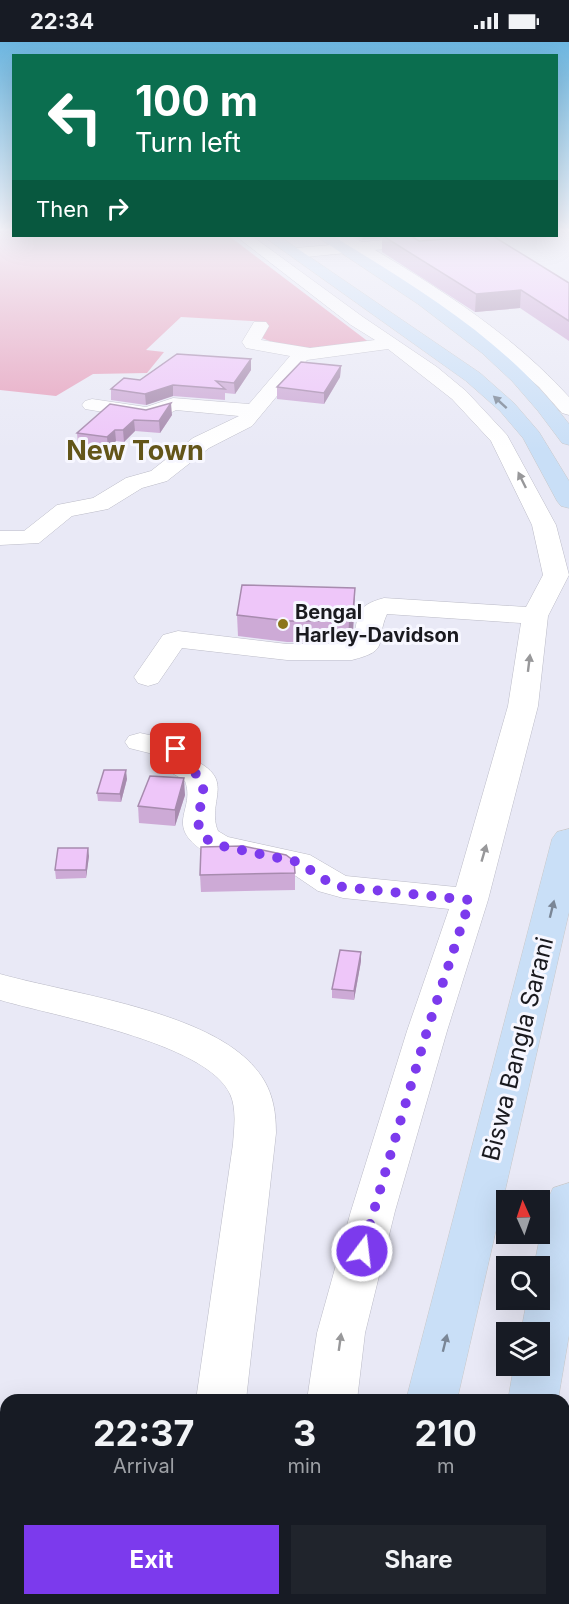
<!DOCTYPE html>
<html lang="en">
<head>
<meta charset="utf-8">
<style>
	:root { --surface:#171b24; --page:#20242c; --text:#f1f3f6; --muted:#9ea1a6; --accent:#7c3aed }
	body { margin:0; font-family:Inter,sans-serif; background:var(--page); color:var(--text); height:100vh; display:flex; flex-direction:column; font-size:22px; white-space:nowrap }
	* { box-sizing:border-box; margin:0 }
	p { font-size:20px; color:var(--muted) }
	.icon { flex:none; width:33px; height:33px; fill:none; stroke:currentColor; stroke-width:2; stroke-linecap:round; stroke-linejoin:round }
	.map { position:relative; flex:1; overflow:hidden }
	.side { position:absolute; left:0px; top:1352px; width:570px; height:212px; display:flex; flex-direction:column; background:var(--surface); border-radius:18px 18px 0 0; box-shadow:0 6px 24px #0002 }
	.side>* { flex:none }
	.top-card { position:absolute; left:12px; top:12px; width:546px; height:183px; border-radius:0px; box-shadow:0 6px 24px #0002; background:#0b6e4f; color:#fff; overflow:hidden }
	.needle { width:39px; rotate:357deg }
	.controls { position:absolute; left:496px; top:1148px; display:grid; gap:12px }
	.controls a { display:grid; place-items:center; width:54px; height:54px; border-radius:0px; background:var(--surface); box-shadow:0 6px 24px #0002; font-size:30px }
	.pin { position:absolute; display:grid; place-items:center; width:51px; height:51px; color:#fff; margin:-26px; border-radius:12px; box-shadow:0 3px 9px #0006 }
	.me { position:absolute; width:66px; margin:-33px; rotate:15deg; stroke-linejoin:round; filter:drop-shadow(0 0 4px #0008) }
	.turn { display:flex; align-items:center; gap:21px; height:126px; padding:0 24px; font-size:27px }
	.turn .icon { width:78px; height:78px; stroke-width:2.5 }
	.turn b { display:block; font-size:42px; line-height:51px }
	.then { display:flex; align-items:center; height:57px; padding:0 24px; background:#0003; gap:12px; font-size:22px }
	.eta { display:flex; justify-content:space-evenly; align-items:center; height:102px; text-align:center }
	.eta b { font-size:36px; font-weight:700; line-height:42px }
	.button { display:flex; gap:12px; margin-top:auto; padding:12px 24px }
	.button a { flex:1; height:69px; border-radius:0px; background:var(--accent); color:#fff; font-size:24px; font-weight:700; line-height:69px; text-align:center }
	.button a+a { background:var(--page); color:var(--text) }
	.status { display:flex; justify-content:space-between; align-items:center; height:42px; padding:0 30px; background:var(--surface); direction:ltr }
	.status svg { height:16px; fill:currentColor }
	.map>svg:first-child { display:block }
</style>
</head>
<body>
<div class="status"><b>22:34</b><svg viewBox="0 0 49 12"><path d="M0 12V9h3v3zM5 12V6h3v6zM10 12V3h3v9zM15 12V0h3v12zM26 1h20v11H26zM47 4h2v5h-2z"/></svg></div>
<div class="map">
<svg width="569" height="1562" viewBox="0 0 569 1562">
	<rect width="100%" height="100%" fill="#e9e9f6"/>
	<!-- green -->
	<path fill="#e6a1bd" d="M0,189H13L14,194H229L370,301C334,307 297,311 262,296L267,280L181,275L146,308L164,310L147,331L93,332L56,354L0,348Z"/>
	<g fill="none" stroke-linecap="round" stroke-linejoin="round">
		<defs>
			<g id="minor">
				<path d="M236,194H252L363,275L437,325L466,349L507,393L556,483L569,533L548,574L538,664L488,858L447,989L395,1169L365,1291L357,1358H307L317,1291L351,1169L407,989L449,867L343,856L318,849L287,828L205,810C163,783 196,768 185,739C174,731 164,730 165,715L129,706L125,700L129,694L140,691L191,702L195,709L196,719C236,739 206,760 218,789L228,795L310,813L346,834L456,845L508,664L521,581L387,572C374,601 392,608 352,618H287L182,606L158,641L148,644L138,641L134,635L163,593L178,589L287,602H349L353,600C359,573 354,564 384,556L526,565L543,533L532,483L491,399L452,357L388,307L307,318L252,384L209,406L167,439L142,446L108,467L72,474L39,501L0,503V489H24L57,463L93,456L126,436L151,429L193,396L239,374L176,368L164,374L146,377L85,367L82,363L85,359L92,357L146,365L173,356L249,362L290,314L246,306L242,300L254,280H266L269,284L261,298L310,306L375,298L351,283Z"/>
				<path d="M334,194H351L362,200L428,194H476L474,197L469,198L375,208C445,250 514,294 569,355V373L562,371L539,345L485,297L426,254L356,210L296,216L288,211L296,206L343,202Z"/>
				<path d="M0,932C71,952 209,969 256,1027C272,1046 276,1067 276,1091L246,1358H196L233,1102C234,1087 237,1067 230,1052C206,1000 53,974 0,958Z"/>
				<polygon points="569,1507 569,1562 536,1562 537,1557 564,1557 564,1509"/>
				<polygon points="219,1557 319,1557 319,1562 221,1562"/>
			</g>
			<g id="major">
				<polygon points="263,194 279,194 480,331 514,361 539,390 569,439 569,466 561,464 557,459 523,396 500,369 466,339"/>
				<path d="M316,194H333C419,247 507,299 569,382V403L562,401L538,369L512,339L482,311L418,262Z"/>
				<polygon points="569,787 569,870 457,1358 406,1358 552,797 557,790"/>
				<polygon points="569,1141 569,1293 558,1358 508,1358 514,1323 540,1323 540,1290 521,1290 527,1257 540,1257 540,1224 534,1224 547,1159 553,1146"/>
				<polygon points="354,1557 410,1557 410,1562 352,1562"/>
				<polygon points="469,1557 525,1557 525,1562 467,1562"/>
			</g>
		</defs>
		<!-- minor casing -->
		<use href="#minor" stroke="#bbbbc7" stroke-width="1"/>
		<!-- major casing -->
		<use href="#major" stroke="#c8c8c9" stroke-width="1"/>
		<!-- minor -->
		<use href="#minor" fill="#fff" fill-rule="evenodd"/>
		<!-- major -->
		<use href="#major" fill="#c9dff7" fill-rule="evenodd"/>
	</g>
	<!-- wall -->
	<g fill="#cdaad6">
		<polygon points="354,194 411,194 419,199 569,241 569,299 520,266 475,270 382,210 382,196 362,198"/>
		<polygon points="341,324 340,335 324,362 277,357 277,345"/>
		<polygon points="251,328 235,352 225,351 225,358 173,354 146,363 111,358 111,347 140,338"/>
		<polygon points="110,362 172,373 160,391 135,389 124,400 116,399 108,406 78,402 77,391"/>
		<polygon points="355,546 353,590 351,598 348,600 287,600 238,594 237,573"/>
		<polygon points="127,737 121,760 98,759 97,751"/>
		<polygon points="185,753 175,784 139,781 138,764"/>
		<polygon points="89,814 86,836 56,837 55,828"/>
		<polygon points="295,831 295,848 201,850 200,833"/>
		<polygon points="361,919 354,958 332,956 332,947"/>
	</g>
	<!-- shaded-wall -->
	<g fill="#a78bae">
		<polygon points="363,194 382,194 382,196 362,198"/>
		<polygon points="521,248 520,266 475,270 476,252"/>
		<polygon points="251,317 251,328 235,352 234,341"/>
		<polygon points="341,324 340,335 324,362 324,351"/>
		<polygon points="173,343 173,354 146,363 145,352"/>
		<polygon points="171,361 172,373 160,391 159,379"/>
		<polygon points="134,378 135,389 124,400 123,388"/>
		<polygon points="115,388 116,399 108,406 107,395"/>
		<polygon points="355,546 353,590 351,598 348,600 349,579"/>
		<polygon points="126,728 127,737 121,760 120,752"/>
		<polygon points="184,736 185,753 175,784 175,768"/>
		<polygon points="88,806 89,814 86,836 86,828"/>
		<polygon points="361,910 361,919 354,958 354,949"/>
	</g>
	<!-- building -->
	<g fill="#eec6f9" stroke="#a78bae" stroke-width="1.5">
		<polygon points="383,194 411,194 419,199 493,194 569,241 569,279 521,248 476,252"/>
		<polygon points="177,312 251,317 234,341 216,339 225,347 173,343 145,352 111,347 124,336 140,338"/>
		<polygon points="301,320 341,324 324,351 277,345"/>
		<polygon points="171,361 159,379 134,378 123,388 115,388 107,395 77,391 110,362 146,368"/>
		<polygon points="242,543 355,546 353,570 352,578 349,579 287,579 237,573"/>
		<polygon points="104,728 126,728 120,752 97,751"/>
		<polygon points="150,734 184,736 175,768 138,764"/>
		<polygon points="243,804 286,813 294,819 295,831 200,833 201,805"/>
		<polygon points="58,806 88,806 86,828 55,828"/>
		<polygon points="340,908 361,910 354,949 332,947"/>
	</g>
	<!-- one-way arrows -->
	<defs><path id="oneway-solid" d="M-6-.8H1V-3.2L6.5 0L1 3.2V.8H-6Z" transform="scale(1.5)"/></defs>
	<g fill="#7a8696">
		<use href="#oneway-solid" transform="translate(500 360) rotate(-138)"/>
		<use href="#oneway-solid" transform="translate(552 867) rotate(-76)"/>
		<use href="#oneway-solid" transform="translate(445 1301) rotate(-76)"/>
	</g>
	<g fill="#98989a">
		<use href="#oneway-solid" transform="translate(522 438) rotate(-116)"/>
		<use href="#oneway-solid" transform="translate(529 621) rotate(-83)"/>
		<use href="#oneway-solid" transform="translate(484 811) rotate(-74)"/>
		<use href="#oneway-solid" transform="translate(340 1300) rotate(-82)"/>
	</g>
	<!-- sky -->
	<linearGradient id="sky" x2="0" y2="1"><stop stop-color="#6db7e1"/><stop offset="0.46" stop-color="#f5f5fb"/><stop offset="1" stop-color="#f5f5fb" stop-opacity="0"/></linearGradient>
	<rect width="569" height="408" fill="url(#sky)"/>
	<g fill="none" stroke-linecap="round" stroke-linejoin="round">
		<!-- route -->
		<path stroke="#7c3aed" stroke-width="10" stroke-dasharray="0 18" d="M176,707L181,712L180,723C187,727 196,730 200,736C213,756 179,786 217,803L298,820L330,841L343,845L470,858L427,989L362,1209"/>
	</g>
	<!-- markers -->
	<circle fill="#8b761b" stroke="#f7f7ff" stroke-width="2" cx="283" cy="582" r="6"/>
	<g text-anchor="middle" stroke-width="6" stroke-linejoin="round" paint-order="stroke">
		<!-- poi labels -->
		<g font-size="20" font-weight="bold" fill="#1a1a1f" stroke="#f7f7ff" text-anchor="start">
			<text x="295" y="577">Bengal<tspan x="295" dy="23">Harley-Davidson</tspan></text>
		</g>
		<!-- near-street labels -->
		<g font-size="24" fill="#1a1a1f" stroke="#f7f7ff">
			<text transform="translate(518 1007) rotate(-76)" y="8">Biswa Bangla Sarani</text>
		</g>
		<!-- far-town labels -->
		<g font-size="27" font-weight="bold" fill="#635519" stroke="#f7f7ff">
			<text x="135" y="418">New Town</text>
		</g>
	</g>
</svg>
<div class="controls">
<a><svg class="needle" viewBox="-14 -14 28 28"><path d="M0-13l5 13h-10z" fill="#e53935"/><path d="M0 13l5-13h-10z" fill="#9ea1a6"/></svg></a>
<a><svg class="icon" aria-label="search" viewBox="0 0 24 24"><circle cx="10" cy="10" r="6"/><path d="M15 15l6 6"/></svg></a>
<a><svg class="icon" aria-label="layers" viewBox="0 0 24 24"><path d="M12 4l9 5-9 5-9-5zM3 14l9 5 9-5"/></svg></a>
</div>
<div class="pin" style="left:176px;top:707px;background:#d93025"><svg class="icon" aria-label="arrive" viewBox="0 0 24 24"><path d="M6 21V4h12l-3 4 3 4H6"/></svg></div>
<svg class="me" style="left:362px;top:1209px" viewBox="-20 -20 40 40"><circle r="17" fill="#7c3aed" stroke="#fff" stroke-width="3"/><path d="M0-11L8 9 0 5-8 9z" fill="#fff"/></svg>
<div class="top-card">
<div class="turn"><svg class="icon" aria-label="left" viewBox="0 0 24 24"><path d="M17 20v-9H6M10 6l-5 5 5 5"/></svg><div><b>100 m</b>Turn left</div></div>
<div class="then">Then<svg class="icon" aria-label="right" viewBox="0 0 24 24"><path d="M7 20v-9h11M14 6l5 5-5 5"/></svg></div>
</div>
<section class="side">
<div class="eta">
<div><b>22:37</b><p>Arrival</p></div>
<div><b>3</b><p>min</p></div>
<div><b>210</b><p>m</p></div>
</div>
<div class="button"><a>Exit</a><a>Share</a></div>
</section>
</div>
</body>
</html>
